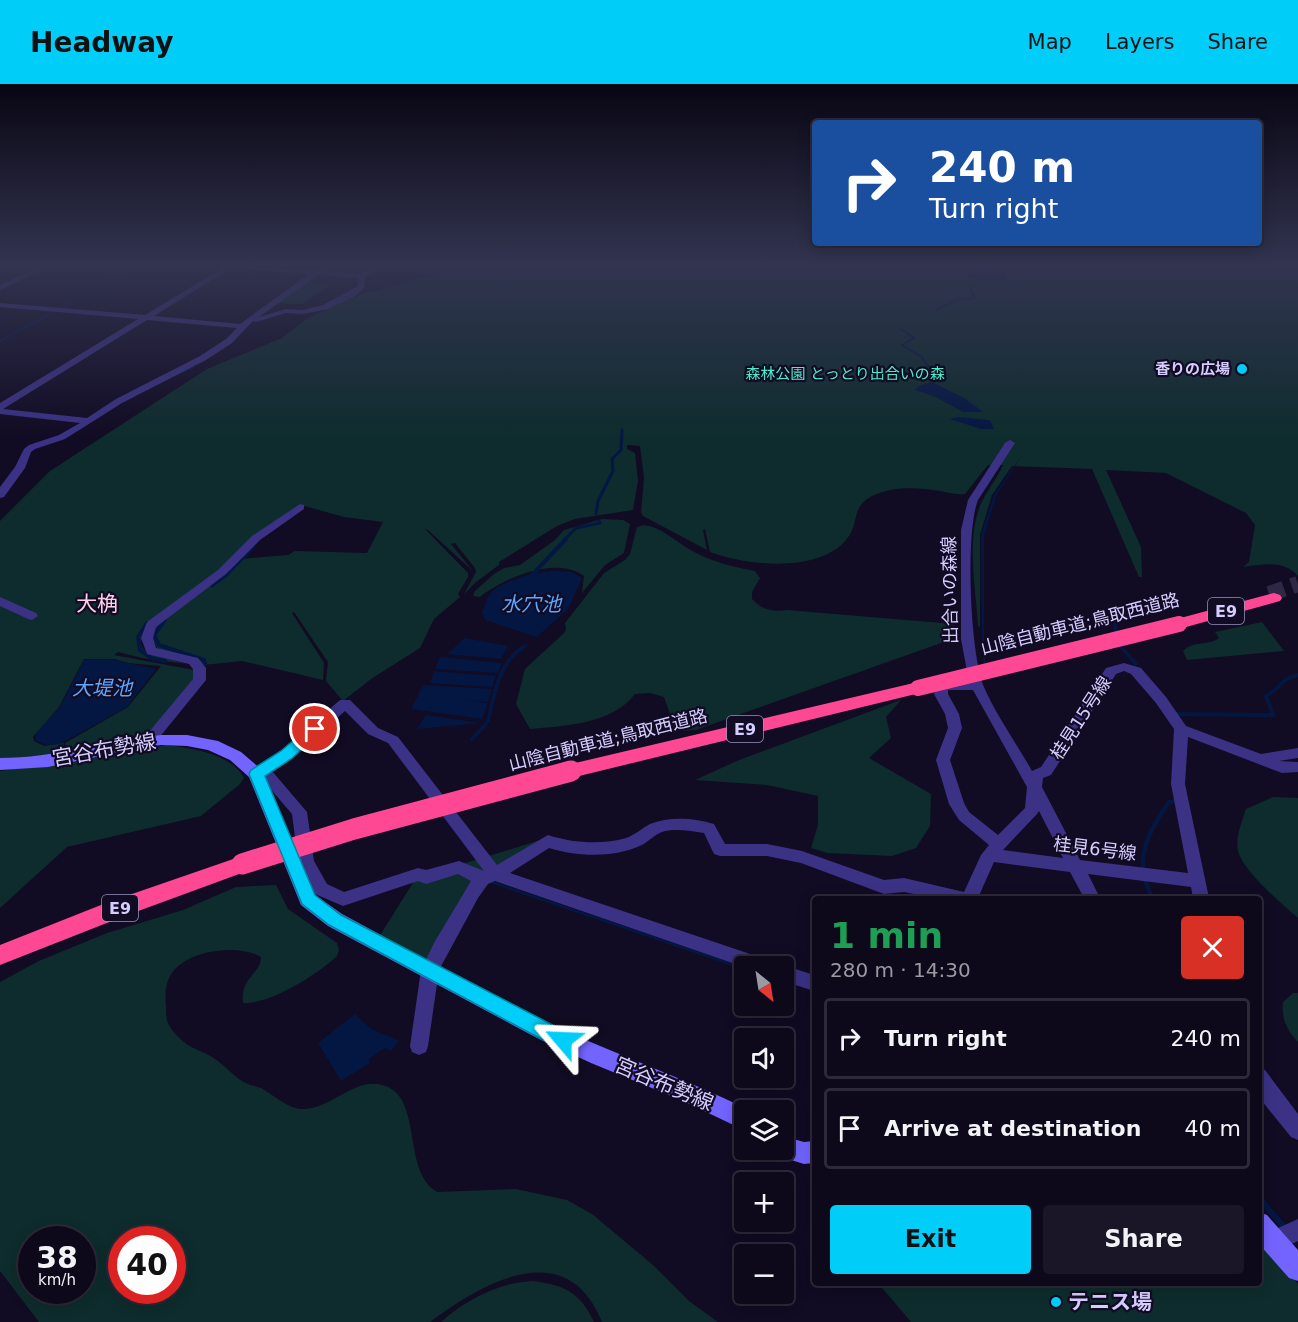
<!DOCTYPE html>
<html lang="en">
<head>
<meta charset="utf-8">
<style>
	:root { --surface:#0d081a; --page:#1b1627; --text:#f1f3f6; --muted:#9a9aa2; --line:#2d2939; --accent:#00cef8 }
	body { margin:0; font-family:"DejaVu Sans","Noto Sans JP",sans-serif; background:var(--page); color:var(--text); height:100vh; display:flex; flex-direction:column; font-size:22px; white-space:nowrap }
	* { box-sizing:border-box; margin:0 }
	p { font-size:20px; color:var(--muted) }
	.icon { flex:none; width:33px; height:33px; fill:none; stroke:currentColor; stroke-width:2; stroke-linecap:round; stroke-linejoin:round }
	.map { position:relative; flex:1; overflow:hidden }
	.sheet { position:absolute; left:812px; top:812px; width:450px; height:390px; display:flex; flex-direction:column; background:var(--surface); border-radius:6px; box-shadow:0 3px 15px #0003,0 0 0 2px var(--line) }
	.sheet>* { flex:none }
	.guide { position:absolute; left:812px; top:36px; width:450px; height:126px; border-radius:6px; box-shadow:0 3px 15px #0003,0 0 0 2px var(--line); background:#1a4fa0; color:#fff; overflow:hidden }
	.needle { width:39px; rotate:150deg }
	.buttons { position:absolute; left:734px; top:872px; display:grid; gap:12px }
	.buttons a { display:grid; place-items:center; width:60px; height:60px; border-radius:6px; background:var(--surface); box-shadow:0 3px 15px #0003,0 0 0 2px var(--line); font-size:30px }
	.speed { position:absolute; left:18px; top:1142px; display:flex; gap:12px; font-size:30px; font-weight:700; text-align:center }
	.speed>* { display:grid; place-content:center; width:78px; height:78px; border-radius:50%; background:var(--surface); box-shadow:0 3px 15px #0003,0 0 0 2px var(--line); line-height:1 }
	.speed small { font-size:15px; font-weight:400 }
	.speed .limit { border:9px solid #d22; background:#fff; color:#111 }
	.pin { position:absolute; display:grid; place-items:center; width:51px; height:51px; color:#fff; margin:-26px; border:3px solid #fff; border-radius:50%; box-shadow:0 2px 6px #0007 }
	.me { position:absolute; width:66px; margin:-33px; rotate:296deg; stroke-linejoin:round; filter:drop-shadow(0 0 4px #0008) }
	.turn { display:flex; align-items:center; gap:21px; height:126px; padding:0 18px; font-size:27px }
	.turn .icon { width:78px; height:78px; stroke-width:2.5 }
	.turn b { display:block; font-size:42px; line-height:51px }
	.round { display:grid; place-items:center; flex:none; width:63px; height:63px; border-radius:6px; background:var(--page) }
	.headline { display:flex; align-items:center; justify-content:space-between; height:102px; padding:0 18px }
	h1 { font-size:36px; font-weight:700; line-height:45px; color:#1e9e55 }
	.cta { display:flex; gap:12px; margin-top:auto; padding:12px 18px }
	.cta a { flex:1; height:69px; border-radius:6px; background:var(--accent); color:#111; font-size:24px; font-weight:700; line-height:69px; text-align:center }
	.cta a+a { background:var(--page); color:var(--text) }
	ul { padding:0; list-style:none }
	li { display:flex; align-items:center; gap:18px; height:81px; margin:0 12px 9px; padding:0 6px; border:3px solid var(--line); border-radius:6px }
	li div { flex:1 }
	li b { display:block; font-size:22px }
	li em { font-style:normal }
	header { display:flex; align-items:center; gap:36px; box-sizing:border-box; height:84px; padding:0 30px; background:var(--accent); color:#111 }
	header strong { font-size:28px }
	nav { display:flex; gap:33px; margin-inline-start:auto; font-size:21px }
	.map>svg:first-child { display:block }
</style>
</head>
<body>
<header>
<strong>Headway</strong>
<nav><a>Map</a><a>Layers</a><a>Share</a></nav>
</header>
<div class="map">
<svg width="1298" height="1238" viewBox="0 0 1298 1238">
	<rect width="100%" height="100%" fill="#110b23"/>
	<!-- green -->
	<g fill="#0e2c2d" fill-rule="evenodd">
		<path d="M438,181H1298V492C1283,475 1262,481 1243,483L1249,478L1255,441L1246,429L1166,389L1106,386L1141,463L1142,493H1139L1092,385L1012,382L992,411L980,451V543L978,542C976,504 966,458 980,422C986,407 997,395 1003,381H988L965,410C954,411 944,407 933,406C914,403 892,403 874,411C849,423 861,439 846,456C818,489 747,482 710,468L705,445L703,446L707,466L643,432L641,428L644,394L640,362L627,361V365L635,369L638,397L633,426L575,435L557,442L499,478V481L476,498L464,510L476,488L475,484L455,459L451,460L473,487L429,447L424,444L468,489V493L458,510L460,513L434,535L420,564L371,595L343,617L326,597L328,578L294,528L292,529L324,579L323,596L242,577L203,581L158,566L151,551L157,541L240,475L288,471L295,467L367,469L383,438L344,433L301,421L145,544C140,553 138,561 147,569L186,580L142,574L118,568L114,571L194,586L197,592L147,652L63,671L66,666L65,659L128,623L161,582L128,579L114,575H84L59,623L33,653L34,657L44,662L64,659L62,671L0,676V437L50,387L207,285L282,254L305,236L327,225L365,209L438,190L442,186Z"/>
		<polygon points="309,198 331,200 303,220 275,219 303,199"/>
		<path d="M602,435L623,436L630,440L624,469L605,481L582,509L584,492C556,471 504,494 480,513L473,512L475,507L494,490L504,484L520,481L555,456L564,446Z"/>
		<path d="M644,441C661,443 674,456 689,465C711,478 730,482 755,487L760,494L752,508V515C763,526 771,528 787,526L954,540L958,553L696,646L678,647L666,642L670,630L664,613L650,609L635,610C613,640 564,642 530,645L516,620L525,585L564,549L566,545L565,539L604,489L625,476L630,470L637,443Z"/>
		<path d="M1262,538L1284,567L1187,576L1183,567C1196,555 1207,563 1219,554L1215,548Z"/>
		<polygon points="901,616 886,633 891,654 869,674 931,710 930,742 916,764 892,772 827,769 811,764 818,741 818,712 767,701 695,696 739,676"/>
		<path d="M167,661C191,664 232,670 244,694L240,700L201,732L67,763L0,824V687Z"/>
		<path d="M1273,713L1298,714V834C1282,820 1243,787 1238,767C1235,753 1242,738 1246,725Z"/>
		<polygon points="544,755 486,790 459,781"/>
		<polygon points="453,782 474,794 430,878 379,853 416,794"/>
		<path d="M276,801L288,825L337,859L339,866L337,872C318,890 269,921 243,919C240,893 261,890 261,873C238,859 184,866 170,892C165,901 165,913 166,923C166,928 166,936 169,941C171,946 179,954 184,958C192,965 203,967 212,973C224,980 235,995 248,1000C252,1002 257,1002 261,1004C272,1010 289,1025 301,1025C331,1026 354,993 382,1001C424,1011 401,1087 437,1108L516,1105L567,1116L592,1130L653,1181L689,1217L718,1238H602C567,1150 483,1198 430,1238H39L0,1187V898L39,877L107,849L183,826L236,803ZM32,1155H82V1206H32ZM122,1155H172V1206H122Z"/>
		<path d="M1293,909H1298V958C1287,947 1281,934 1283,918Z"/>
		<polygon points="1259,1153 1298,1200 1298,1238 911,1238 878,1199 1258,1198"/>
		<path d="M533,1197C564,1201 580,1208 594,1238H441C465,1216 500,1198 533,1197Z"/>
	</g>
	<!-- water -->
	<g fill="#041742">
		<polygon points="984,181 994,183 1005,190 1006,194 1001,198 967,194 970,184"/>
		<polygon points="932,298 964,314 983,328 963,328 936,313 915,306 918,302"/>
		<polygon points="958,333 990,336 994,345 981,345 950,335"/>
		<polygon points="1024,368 996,412 984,452 984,569 987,587 985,586 982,568 981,451 994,411"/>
		<path d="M553,487L572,488L582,494L568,525L537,553L485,536L482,528C485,523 486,515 490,510C497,498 539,487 553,487Z"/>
		<polygon points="465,554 508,562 501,575 447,570"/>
		<polygon points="440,573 502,579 498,589 435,585"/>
		<polygon points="84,576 114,576 156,585 127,623 60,660 46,661 35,656 37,648 60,623"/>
		<polygon points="434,587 496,592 492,603 430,599"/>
		<polygon points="423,601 492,605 488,618 464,616 488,619 482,635 411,625"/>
		<polygon points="426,631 482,639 417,645"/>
		<polygon points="492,797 744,883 744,886 490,799"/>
		<polygon points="355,930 370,944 399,957 391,967 385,964 369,975 370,979 341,997 318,959"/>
	</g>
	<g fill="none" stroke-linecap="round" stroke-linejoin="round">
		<!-- stream-far4 -->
		<g stroke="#041742" stroke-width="2">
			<polyline points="94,206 140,181"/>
			<polyline points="60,224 90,208"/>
			<polyline points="936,226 956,216 975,214 969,202"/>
			<polyline points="901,245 914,254 902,261 922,273"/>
			<polyline points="0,257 53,228"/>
			<polyline points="923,275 938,295"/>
			<polyline points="178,290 193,283"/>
		</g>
		<!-- stream-far3 -->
		<g stroke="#041742" stroke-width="3">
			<polyline points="596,430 598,417 613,387 612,375 621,366 622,346"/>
			<polyline points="564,456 576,444 600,439 599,437"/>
		</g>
		<!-- stream-far2 -->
		<g stroke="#041742" stroke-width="4">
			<polyline points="529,494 566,455"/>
			<polyline points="212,501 226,491 253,463"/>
			<polyline points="165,536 154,551 159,561 204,576 205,580"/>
			<polyline points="147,539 138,553 140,566 151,574 165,577"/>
			<polyline points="1116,551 1115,540 1120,535 1136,529"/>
			<polyline points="1119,561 1136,580"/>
			<path d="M1175,630L1273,631L1266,612C1282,604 1277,597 1298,591"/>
			<path d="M488,637C494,610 499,577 525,562"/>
			<polyline points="472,655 486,640"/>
		</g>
		<!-- stream-far1 -->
		<g stroke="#041742" stroke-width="4.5">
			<path d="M1143,787C1141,759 1154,741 1169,718H1176V716"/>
			<polyline points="1145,796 1152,814"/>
		</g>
		<!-- stream -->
		<polyline stroke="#041742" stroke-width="6" points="1258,1113 1285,1144"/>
		<!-- highway-tunnel -->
		<polyline stroke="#2f2844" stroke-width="16" stroke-dasharray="16 8" stroke-linecap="butt" points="1269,510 1298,500"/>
		<!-- street -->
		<g fill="#3b3286" fill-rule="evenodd">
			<polygon points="44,181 52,181 0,206 0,201"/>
			<path d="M208,181L315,187L323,181H330L323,187L360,190L379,181H387L364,193L365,203L354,213L328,225L303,230L286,229L256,238L253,237L232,259L206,276L122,319L65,355L35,365L31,368L25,384L4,413L0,414V403L15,383L24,365L29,361L59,351L80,339L0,330V319L138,235L0,223V219L145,231L223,184ZM231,184L309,190L240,240L154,232ZM318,191L358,194V202L323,221L303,226L286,225L259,233ZM147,236L237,244L226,255L200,272L116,315L87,334L3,325Z"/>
			<path d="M1010,356L1015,359L978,416C965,448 970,570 984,603C996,631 1017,660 1032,687L1041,683L1106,584L1124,579L1141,584L1166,613L1186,642L1261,670L1298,664V674L1279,677L1298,678V688L1282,689L1188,653L1185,700L1209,814H1193L1191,803L1088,790L1100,814H1084L1070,788L994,778L978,814H934L904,808L884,810L801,779L767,772H720L714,770L704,749C691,747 674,744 662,748C654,751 649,757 642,761C615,774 577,773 549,764L510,789L762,874L768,877L771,882L744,883L495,797L488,800L478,814L439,886L428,962L426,968L419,971L412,968L410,962L421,886L434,859L471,797L458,790L426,800L418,797L343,822L315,810L298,777L292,730L261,694H251L249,690L251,686L281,667L340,616H350L378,644L398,653L497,781L548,751C572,759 602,761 626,754C635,751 642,744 650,740C669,732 695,734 714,740L725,760H767L802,767L884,796L904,794L964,808L981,771L989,761L959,736L949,720L936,676L948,644L945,630L934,610L937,599L969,598L961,555V446L968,416L1005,359ZM1124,587L1131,590L1156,619L1174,645L1171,700L1188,789L1080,776L1042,703L1043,694L1051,691L1116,590ZM948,606H973L1027,703L1025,724L998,751L969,728L964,719L950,676L962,644L959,630L948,610ZM345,627L368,650L388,659L484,787L459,777L426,786L418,784L344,808L327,800L314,777L307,728L272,687L291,675ZM1039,727L1063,774L1003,766L1037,730Z"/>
			<polygon points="300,420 304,421 304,425 260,456 226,490 156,543 153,554 156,564 198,574 206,584 206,596 154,660 144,660 142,657 144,654 193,595 193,585 189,580 147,570 141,554 147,538 218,486 252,452"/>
			<polygon points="0,513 36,529 38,532 32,536 28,535 0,522"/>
			<polygon points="783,881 814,891 814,907 783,897 783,882 781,882"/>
			<polygon points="1258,984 1265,986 1298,1030 1298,1056 1291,1053 1258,1012"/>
			<polygon points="1298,1135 1298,1157 1275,1168 1267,1165 1264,1157 1267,1149"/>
		</g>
		<!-- secondary -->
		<g fill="#7364ff" fill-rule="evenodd">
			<path d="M161,651H187L218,657L241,668L262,686L315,811L342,830C413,868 483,909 556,943C620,972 686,995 749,1026H744V1046L681,1016L591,979L539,955L328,842L301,821L249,693L230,676L208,666L187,662L161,661L134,665L48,683L0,686V674C55,674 107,657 161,651Z"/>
			<polygon points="783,1052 804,1058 814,1057 814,1079 804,1080 775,1071 772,1065 783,1065"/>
			<polygon points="1258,1128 1267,1131 1298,1166 1298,1197 1289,1194 1258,1159"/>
		</g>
		<!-- highway -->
		<g fill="#ff4893" fill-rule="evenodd">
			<polygon points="1274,509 1280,511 1282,514 1280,517 1179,545 1171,540 1173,536"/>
			<polygon points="918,598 924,600 927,604 924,608 571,694 564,692 561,687 564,682 571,680"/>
			<polygon points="242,772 250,774 253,780 250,786 122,833 0,881 0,861 106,819"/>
		</g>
		<!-- highway-bridge-far1 -->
		<polyline stroke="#ff4893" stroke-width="16" points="918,604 1179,540"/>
		<!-- highway-bridge -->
		<polyline stroke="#ff4893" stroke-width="21" points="242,780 354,745 571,687"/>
	</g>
	<!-- sky -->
	<linearGradient id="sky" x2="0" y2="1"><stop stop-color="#090613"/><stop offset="0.51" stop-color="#323450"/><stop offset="1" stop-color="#323450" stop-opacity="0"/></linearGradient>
	<rect width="1298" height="354" fill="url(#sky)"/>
	<!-- route -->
	<polygon fill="#00cef8" stroke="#0086a1" stroke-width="1.5" points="315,640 322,645 320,649 291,675 265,692 315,811 341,831 570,950 573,956 570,963 563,965 556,963 329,841 302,820 249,690 251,686 281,667 310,642"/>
	<!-- markers -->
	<g fill="#00cef8" stroke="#110b23" stroke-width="2">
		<circle cx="1242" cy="285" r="6"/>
		<circle cx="1056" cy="1218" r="6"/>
	</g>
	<g text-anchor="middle" stroke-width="4.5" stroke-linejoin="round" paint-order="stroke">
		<!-- far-poi labels -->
		<g font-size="15" font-weight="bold" fill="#d6cdff" stroke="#110b23" text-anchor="end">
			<text x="1230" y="290">香りの広場</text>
		</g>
		<!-- far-park labels -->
		<g font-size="15" fill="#4debce" stroke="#110b23">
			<text x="845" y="295">森林公園 とっとり出合いの森</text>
		</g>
		<!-- shield labels -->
		<g fill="#110b23" stroke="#9b93bd" stroke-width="1.5">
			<rect x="1208" y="514" width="36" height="26" rx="4.5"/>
			<rect x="727" y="632" width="36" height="26" rx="4.5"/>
			<rect x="102" y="811" width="36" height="26" rx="4.5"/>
		</g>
		<g font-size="16" font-weight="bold" fill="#d6cdff">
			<text x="1226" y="533">E9</text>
			<text x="745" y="651">E9</text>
			<text x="120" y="830">E9</text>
		</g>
		<!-- street labels -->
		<g font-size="18" fill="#d6cdff" stroke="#110b23">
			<text transform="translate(950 506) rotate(-91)" y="6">出合いの森線</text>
			<text transform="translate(1080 540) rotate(-14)" y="6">山陰自動車道;鳥取西道路</text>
			<text transform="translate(1081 634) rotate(-57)" y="6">桂見15号線</text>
			<text transform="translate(608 656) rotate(-14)" y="6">山陰自動車道;鳥取西道路</text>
			<text transform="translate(1095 765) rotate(7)" y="6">桂見6号線</text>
		</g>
		<!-- water labels -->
		<g font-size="20" font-style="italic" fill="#5ba7ff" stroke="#110b23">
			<text x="531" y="527">水穴池</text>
			<text x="102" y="611">大堤池</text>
		</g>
		<!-- quarter labels -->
		<g font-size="21" fill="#ffcfea" stroke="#110b23">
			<text x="97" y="527">大桷</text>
		</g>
		<!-- near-street labels -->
		<g font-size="21" fill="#d6cdff" stroke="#110b23">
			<text transform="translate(104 666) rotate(-10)" y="7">宮谷布勢線</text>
			<text transform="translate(664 1000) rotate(23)" y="7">宮谷布勢線</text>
		</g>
		<!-- near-poi labels -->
		<g font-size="21" font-weight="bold" fill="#d6cdff" stroke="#110b23" text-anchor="start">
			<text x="1068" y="1225">テニス場</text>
		</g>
	</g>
</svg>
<div class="buttons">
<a><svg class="needle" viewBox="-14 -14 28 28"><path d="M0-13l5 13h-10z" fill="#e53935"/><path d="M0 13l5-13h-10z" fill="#9a9aa2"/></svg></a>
<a><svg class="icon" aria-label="sound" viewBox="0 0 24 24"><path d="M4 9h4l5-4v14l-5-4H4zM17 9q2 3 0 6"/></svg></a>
<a><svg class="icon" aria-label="layers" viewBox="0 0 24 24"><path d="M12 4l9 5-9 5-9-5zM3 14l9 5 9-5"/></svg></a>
<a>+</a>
<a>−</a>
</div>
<div class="speed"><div>38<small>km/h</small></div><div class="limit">40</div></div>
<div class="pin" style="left:315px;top:645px;background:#d93025"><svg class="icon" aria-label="arrive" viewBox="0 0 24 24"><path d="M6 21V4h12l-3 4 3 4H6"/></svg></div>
<svg class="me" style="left:563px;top:956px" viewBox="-20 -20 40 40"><path d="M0-17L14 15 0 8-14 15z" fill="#00cef8" stroke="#fff" stroke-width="4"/></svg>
<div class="guide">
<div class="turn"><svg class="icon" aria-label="right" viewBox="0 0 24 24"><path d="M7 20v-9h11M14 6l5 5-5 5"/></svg><div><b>240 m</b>Turn right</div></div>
</div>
<section class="sheet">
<div class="headline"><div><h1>1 min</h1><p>280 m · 14:30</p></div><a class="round" style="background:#d93025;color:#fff"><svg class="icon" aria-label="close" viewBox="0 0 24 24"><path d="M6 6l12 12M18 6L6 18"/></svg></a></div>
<ul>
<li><svg class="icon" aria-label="right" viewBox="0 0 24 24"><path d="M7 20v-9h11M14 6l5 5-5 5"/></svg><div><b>Turn right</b></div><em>240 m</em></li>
<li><svg class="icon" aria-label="arrive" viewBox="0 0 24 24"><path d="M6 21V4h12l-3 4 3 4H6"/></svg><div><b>Arrive at destination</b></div><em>40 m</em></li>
</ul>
<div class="cta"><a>Exit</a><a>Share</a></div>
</section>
</div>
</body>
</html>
